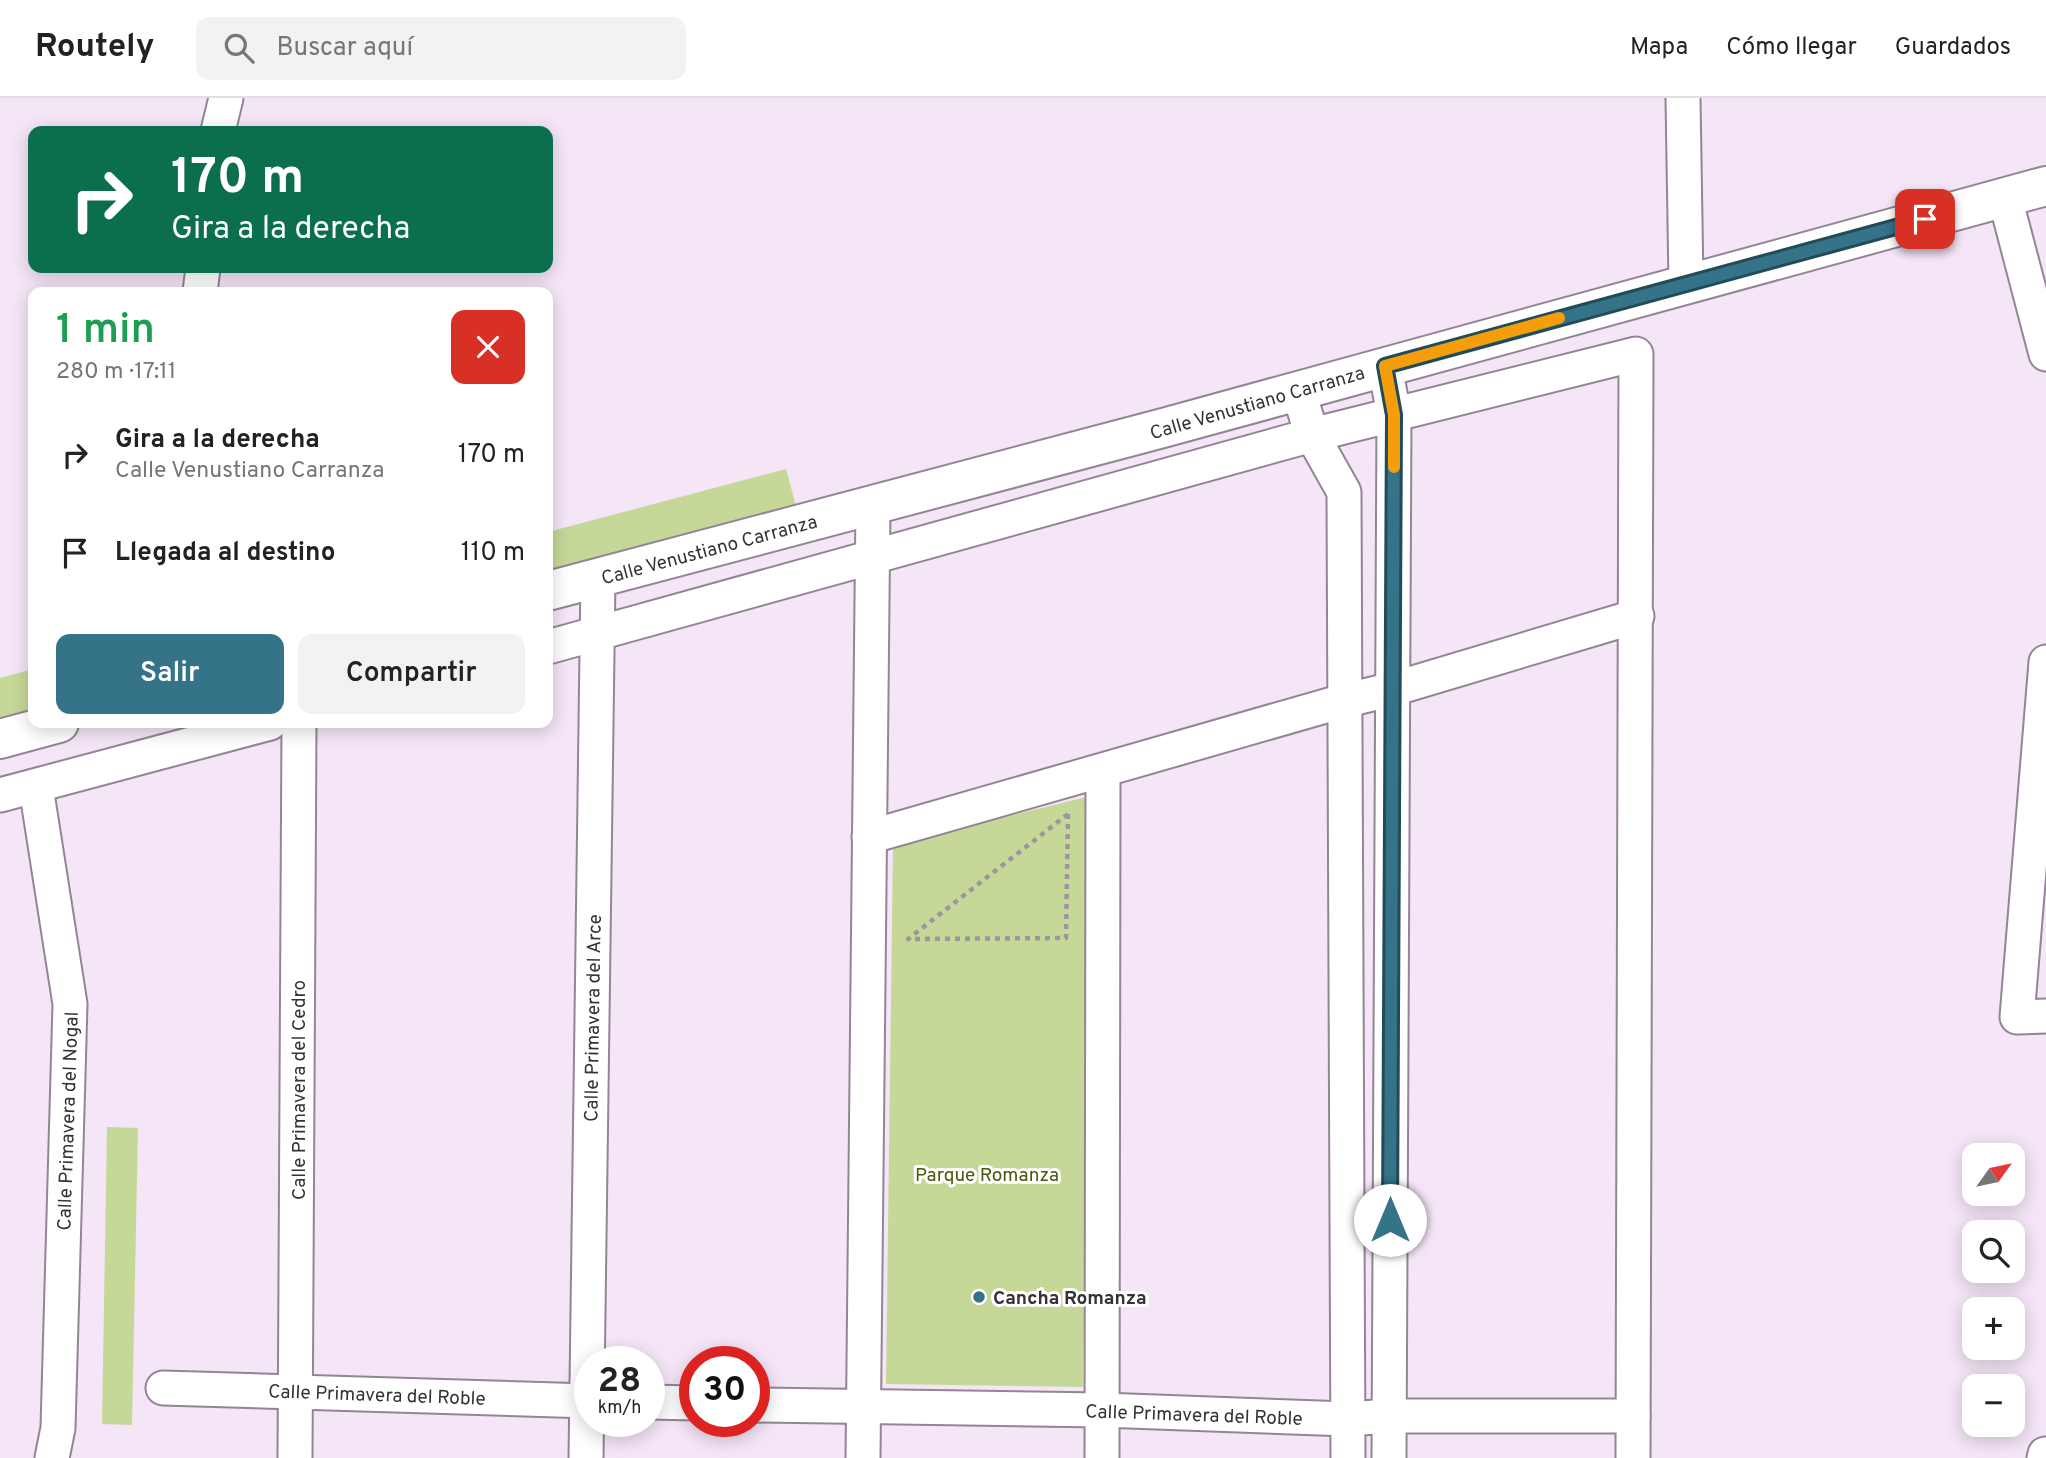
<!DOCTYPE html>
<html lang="es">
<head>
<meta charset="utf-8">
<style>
	:root { --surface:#fff; --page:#f2f2f2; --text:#222; --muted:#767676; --line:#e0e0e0; --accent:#357388 }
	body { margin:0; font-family:Overpass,sans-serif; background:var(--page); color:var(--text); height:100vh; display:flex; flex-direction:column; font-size:26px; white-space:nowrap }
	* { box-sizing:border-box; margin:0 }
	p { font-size:23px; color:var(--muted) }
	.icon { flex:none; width:38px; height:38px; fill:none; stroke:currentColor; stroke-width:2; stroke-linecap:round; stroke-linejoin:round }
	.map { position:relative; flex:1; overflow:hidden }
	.sheet { position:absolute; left:28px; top:189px; width:525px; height:441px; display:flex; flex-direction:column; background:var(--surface); border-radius:14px; box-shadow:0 4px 18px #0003 }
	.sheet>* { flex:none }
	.hud { position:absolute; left:28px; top:28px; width:525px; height:147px; border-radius:14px; box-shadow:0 4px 18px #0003; background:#0b6e4f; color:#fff; overflow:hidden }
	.needle { width:46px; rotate:57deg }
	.controls { position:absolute; left:1962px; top:1045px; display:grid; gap:14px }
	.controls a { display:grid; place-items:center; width:63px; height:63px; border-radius:14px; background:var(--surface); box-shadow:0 4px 18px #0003; font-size:35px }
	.speed { position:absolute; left:574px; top:1248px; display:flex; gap:14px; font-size:35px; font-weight:700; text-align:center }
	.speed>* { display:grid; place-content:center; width:91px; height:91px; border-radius:50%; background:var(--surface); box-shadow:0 4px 18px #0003; line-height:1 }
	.speed small { font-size:18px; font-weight:400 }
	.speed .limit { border:10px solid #d22; background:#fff; color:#111 }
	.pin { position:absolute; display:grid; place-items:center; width:60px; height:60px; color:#fff; margin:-30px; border-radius:14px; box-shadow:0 4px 10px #0006 }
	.me { position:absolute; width:77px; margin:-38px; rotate:0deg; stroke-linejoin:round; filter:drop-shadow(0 0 5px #0008) }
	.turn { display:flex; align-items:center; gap:24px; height:147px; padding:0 28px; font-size:32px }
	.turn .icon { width:91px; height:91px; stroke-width:2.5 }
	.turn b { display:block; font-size:49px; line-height:60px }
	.round { display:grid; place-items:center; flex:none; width:74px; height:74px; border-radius:14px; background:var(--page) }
	.overview { display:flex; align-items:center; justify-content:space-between; height:119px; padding:0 28px }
	h1 { font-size:42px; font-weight:600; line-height:52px; color:#1e9e55 }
	.cta { display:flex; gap:14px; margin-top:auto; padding:14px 28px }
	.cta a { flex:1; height:80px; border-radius:14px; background:var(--accent); color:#fff; font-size:28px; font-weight:600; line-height:80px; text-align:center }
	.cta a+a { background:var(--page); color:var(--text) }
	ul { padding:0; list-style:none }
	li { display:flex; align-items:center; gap:21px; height:98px; padding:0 28px }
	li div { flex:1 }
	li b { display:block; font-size:26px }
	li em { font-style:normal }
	header { display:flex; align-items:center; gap:42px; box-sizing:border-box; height:98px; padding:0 35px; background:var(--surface); border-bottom:2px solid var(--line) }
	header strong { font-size:33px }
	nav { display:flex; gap:38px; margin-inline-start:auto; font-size:24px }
	.search { width:490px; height:63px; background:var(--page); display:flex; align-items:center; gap:18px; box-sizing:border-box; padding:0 24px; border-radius:14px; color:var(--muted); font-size:26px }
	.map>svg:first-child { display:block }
</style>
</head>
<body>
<header>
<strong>Routely</strong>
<div class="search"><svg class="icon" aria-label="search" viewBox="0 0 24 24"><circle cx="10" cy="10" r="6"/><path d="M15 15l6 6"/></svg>Buscar aquí</div>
<nav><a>Mapa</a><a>Cómo llegar</a><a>Guardados</a></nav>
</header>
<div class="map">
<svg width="2046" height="1360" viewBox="0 0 2046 1360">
	<rect width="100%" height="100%" fill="#f4e5f7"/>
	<!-- green -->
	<g fill="#c5d898">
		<polygon points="786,371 797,412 548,478 548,434"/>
		<polygon points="33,571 33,614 0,623 0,580"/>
		<polygon points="1091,698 1083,1289 886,1286 893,746"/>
		<polygon points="107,1029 138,1030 132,1327 102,1326"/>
	</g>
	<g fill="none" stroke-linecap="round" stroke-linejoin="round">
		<defs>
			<g id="street">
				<polyline points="1683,0 1686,185"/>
				<polyline points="218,33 226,0"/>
				<polyline points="2005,100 2046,256"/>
				<polyline points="200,194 203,170"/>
				<polyline points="1385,268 1394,317 1389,1360"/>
				<polyline points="1298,292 1312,337 1344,394 1348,1360"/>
				<polyline points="548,549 1312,337 1636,256 1633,1360"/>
				<polyline points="2046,564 2017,919 2046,918"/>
				<polyline points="36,689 70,906 58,1330 52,1360"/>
				<polyline points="0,697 270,625"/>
				<polyline points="869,739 1343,603 1393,591 1637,518"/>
				<polyline points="163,1290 590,1303"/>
				<polyline points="649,1304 695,1305"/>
				<polyline points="754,1307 1102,1312 1348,1321 1389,1318 1633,1318"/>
				<polyline points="295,1360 299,625"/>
				<polyline points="586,1360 598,480"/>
				<polyline points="863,1360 873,407"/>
				<polyline points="1102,1360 1103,674"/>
				<polyline points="2044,1360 2045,1356"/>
			</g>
			<g id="secondary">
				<polyline points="548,493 1163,330 2046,88"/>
				<polyline points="0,641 59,625"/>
			</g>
		</defs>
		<!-- street casing -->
		<use href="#street" stroke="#938595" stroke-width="37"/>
		<!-- secondary casing -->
		<use href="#secondary" stroke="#938595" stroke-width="42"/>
		<!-- path -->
		<polygon stroke="#9f95a1" stroke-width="4.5" stroke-dasharray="5 5" stroke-linecap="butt" points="1068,716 1066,840 908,841"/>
		<!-- street -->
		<use href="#street" stroke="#fff" stroke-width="33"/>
		<!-- secondary -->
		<use href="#secondary" stroke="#fff" stroke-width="38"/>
	</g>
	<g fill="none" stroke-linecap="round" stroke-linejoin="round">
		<defs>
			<polyline id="route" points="1390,1122 1394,317 1385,268 1925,121"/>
		</defs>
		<!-- route casing -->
		<use href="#route" stroke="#224b58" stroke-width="18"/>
		<!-- route -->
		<use href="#route" stroke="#357388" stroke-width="12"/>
		<!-- slow -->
		<polyline stroke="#f59e0b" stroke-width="12" points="1394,369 1394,317 1385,268 1559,220"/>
	</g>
	<!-- markers -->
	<circle fill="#357388" stroke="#fff" stroke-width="2.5" cx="979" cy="1199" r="7"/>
	<g text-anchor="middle" stroke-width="6" stroke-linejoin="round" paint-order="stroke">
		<!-- street labels -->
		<g font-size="19" fill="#363137" stroke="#fff">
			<text transform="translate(1257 304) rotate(-16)" y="7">Calle Venustiano Carranza</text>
			<text transform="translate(709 451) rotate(-15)" y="7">Calle Venustiano Carranza</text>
			<text transform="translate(592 920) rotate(-89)" y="7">Calle Primavera del Arce</text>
			<text transform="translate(298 992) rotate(-90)" y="7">Calle Primavera del Cedro</text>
			<text transform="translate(67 1023) rotate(-88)" y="7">Calle Primavera del Nogal</text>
			<text transform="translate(377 1296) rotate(2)" y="7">Calle Primavera del Roble</text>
			<text transform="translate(1194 1316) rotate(2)" y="7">Calle Primavera del Roble</text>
		</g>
		<!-- park labels -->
		<g font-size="19" fill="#48590b" stroke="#fff">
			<text x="987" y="1083">Parque Romanza</text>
		</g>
		<!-- poi labels -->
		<g font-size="19" font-weight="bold" fill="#363137" stroke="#fff" text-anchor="start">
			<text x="993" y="1206">Cancha Romanza</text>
		</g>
	</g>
</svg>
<div class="controls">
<a><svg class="needle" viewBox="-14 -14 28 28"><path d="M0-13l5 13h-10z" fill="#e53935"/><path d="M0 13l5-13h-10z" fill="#767676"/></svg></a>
<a><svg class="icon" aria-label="search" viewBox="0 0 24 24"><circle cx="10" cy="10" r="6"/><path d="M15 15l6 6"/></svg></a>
<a>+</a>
<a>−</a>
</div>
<div class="speed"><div>28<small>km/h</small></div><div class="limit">30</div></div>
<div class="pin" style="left:1925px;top:121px;background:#d93025"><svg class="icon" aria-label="arrive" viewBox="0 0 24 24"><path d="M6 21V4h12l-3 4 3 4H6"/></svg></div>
<svg class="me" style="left:1390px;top:1122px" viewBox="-20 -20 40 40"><circle r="19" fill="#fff"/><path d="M0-13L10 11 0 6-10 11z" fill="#357388"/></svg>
<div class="hud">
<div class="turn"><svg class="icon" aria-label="right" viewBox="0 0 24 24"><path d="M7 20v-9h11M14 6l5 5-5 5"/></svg><div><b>170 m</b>Gira a la derecha</div></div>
</div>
<section class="sheet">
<div class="overview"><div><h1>1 min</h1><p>280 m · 17:11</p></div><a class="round" style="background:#d93025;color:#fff"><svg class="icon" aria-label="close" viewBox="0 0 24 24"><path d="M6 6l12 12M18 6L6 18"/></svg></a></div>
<ul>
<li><svg class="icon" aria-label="right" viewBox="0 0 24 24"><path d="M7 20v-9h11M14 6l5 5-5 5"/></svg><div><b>Gira a la derecha</b><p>Calle Venustiano Carranza</p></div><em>170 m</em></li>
<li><svg class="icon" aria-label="arrive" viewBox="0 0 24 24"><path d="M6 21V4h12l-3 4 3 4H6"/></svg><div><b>Llegada al destino</b></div><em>110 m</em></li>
</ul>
<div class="cta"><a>Salir</a><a>Compartir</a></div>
</section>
</div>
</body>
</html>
